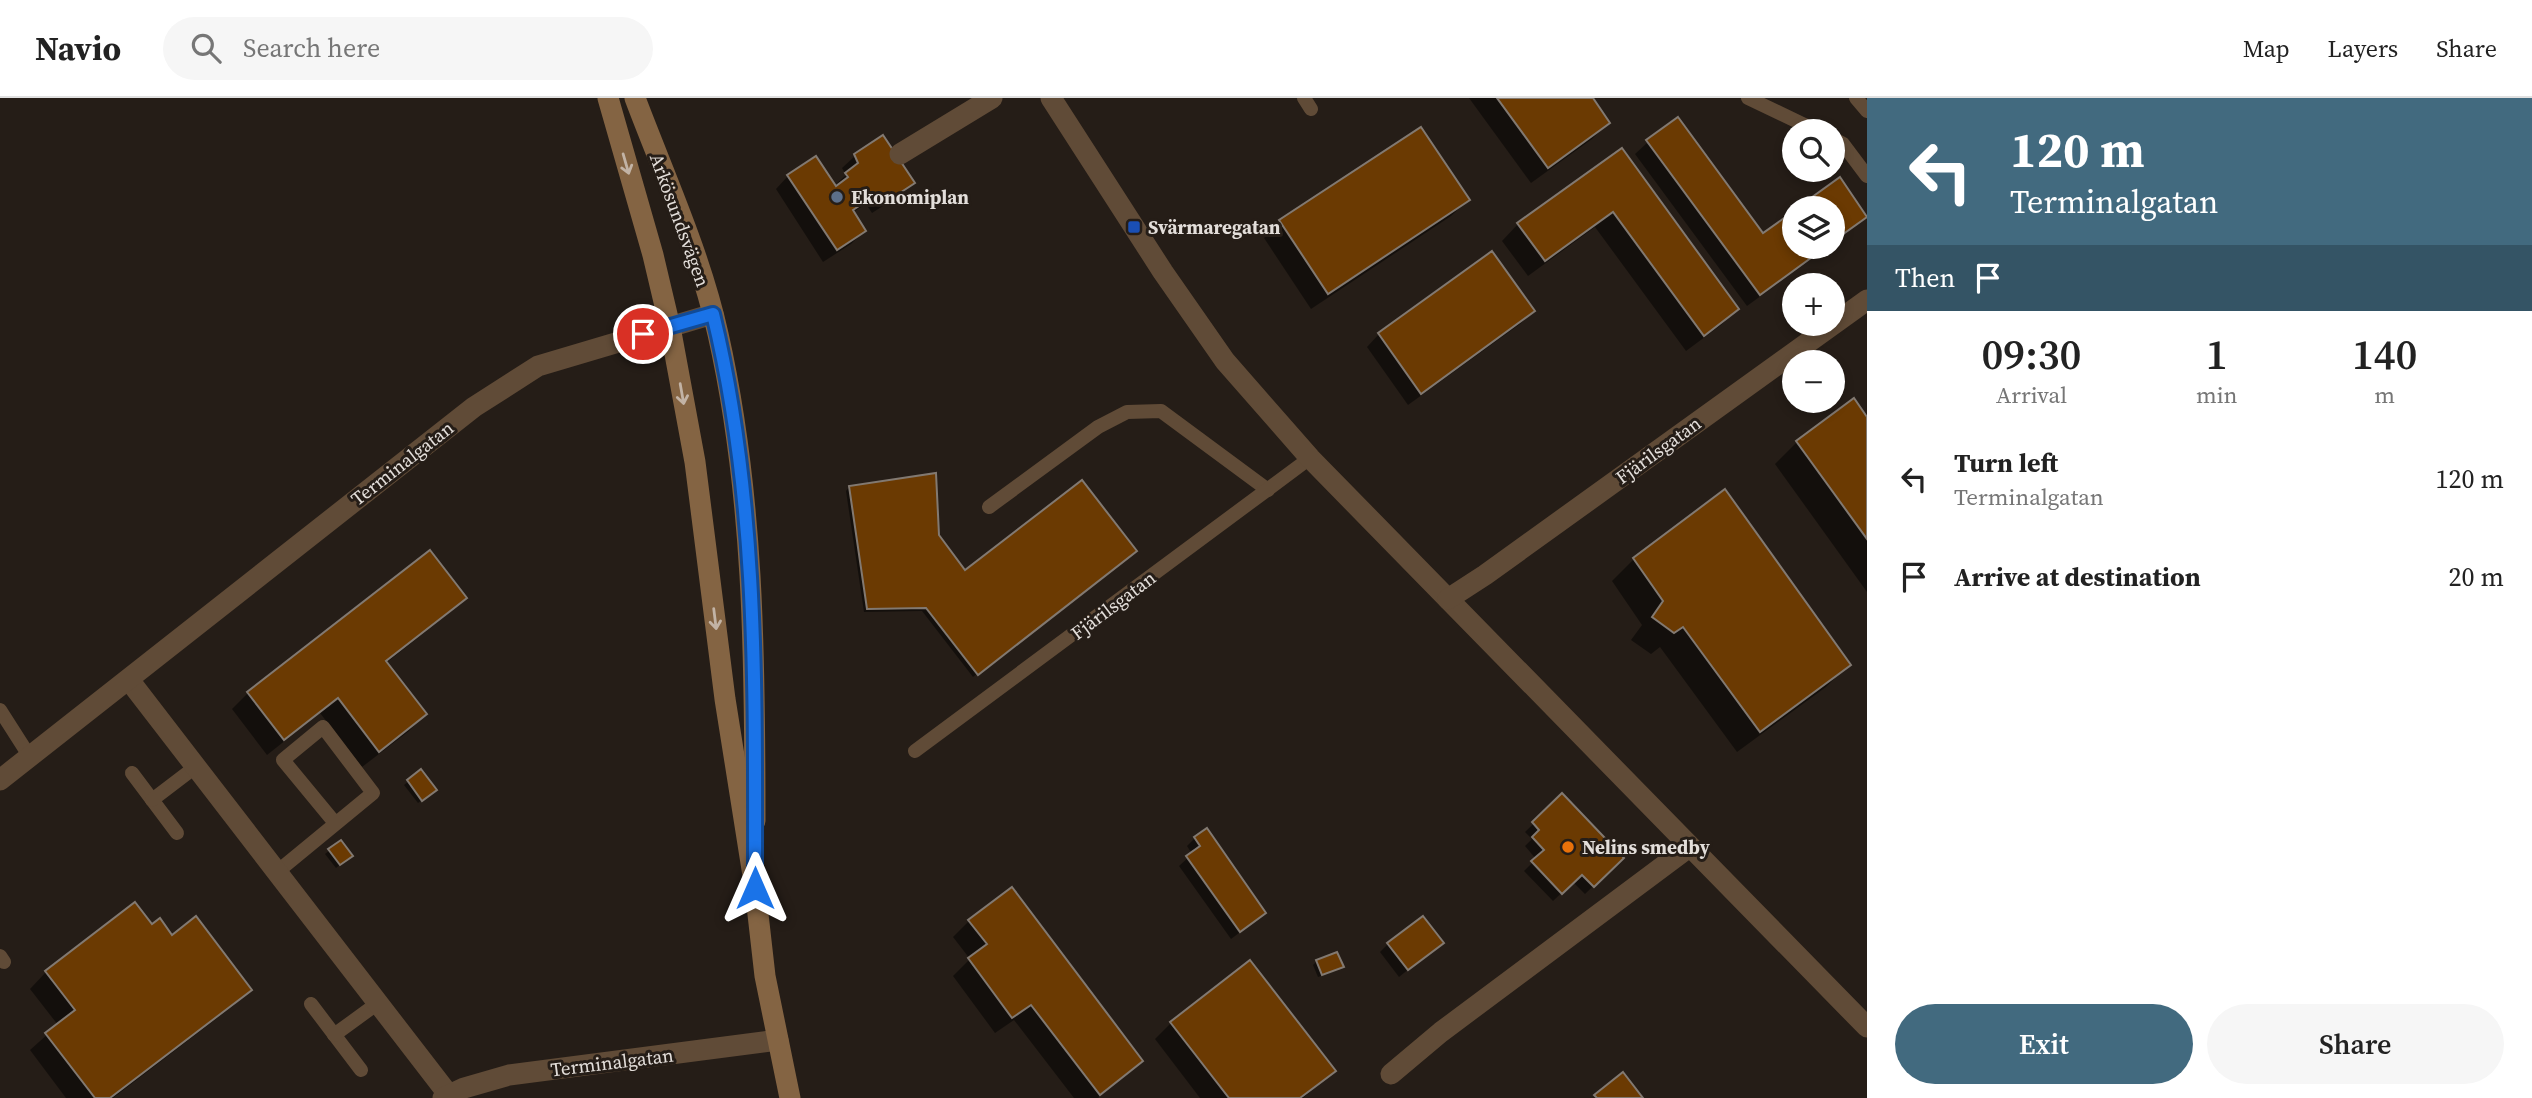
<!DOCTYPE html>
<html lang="en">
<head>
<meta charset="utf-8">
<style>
	:root { --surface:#fff; --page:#f6f6f6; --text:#222; --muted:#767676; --line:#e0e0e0; --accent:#426a7f }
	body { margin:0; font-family:"Source Serif 4",serif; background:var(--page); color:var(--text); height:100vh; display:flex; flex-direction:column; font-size:26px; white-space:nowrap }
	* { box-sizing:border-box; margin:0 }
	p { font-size:23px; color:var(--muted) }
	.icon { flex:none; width:38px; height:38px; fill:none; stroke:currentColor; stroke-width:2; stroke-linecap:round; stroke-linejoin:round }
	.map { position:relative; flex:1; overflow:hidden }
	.drawer { display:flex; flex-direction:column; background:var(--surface); width:665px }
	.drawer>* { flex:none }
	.banner { background:#426a7f; color:#fff; overflow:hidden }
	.fabs { position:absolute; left:1782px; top:21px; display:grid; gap:14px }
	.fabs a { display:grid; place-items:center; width:63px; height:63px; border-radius:50%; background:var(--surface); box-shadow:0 4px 10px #0003; font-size:35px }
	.pin { position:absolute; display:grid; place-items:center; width:60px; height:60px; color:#fff; margin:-30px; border:4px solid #fff; border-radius:50%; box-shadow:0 2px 7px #0007 }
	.me { position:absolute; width:77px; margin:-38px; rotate:0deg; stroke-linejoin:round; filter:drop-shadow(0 0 5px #0008) }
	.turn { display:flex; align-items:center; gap:24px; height:147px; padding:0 28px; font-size:32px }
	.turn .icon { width:91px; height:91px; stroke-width:2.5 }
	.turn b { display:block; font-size:49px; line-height:60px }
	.then { display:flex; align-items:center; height:66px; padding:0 28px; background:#0003; gap:14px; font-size:26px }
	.eta { display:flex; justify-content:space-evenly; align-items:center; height:119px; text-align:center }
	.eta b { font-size:42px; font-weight:600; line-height:49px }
	.button { display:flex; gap:14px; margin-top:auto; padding:14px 28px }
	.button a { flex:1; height:80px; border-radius:42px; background:var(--accent); color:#fff; font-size:28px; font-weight:600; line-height:80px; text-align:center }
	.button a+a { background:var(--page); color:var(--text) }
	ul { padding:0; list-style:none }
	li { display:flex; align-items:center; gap:21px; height:98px; padding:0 28px }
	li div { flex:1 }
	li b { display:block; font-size:26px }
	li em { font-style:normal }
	header { display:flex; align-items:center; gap:42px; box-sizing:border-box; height:98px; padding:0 35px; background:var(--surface); border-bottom:2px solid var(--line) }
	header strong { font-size:33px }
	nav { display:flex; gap:38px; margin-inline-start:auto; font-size:24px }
	.search { width:490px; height:63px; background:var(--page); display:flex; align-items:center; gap:18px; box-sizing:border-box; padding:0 24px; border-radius:38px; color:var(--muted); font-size:26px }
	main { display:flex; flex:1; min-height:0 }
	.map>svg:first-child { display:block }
</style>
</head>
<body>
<header>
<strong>Navio</strong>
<div class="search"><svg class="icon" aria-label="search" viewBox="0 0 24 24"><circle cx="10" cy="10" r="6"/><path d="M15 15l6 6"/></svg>Search here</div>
<nav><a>Map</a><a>Layers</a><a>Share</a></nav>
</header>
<main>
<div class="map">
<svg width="1867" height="1000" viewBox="0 0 1867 1000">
	<rect width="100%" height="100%" fill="#251d17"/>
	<!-- shadow -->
	<g fill="#0007">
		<polygon points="1469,0 1590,0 1608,25 1592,41 1531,85"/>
		<polygon points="883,39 913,85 900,97 872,115 866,106 852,115 864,133 851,146 823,164 776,91 788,78 834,88 846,77 842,70 855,58"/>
		<polygon points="1648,44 1763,138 1794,149 1828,149 1747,208 1635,56"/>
		<polygon points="1622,52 1737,211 1721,227 1686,253 1595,129 1528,178 1502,143 1518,126"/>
		<polygon points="1839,81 1866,118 1832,146 1832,110 1800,110"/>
		<polygon points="1468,102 1451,118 1311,211 1264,140 1281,123"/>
		<polygon points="1533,213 1520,226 1408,307 1367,249 1379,236"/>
		<polygon points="1867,322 1867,494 1775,366 1797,344"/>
		<polygon points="849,389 937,437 964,474 1131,457 973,579 922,513 864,514 846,393"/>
		<polygon points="1634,461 1848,567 1826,589 1737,654 1660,549 1651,556 1631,542 1642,527 1612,483"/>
		<polygon points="465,500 448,516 386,565 425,616 409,633 362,669 320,615 267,657 232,611 248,595"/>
		<polygon points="420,674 431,695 418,705 404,687"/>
		<polygon points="1562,698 1622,760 1585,796 1573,784 1553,803 1524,773 1536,761 1525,748 1532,741 1525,734"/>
		<polygon points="1195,740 1255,823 1231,841 1179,768 1192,756 1187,748"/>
		<polygon points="340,744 347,761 336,770 325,756"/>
		<polygon points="135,807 151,829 172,839 249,892 233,908 113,1000 66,1000 30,952 58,927 30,891 46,874"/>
		<polygon points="969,823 1141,963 1098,1000 1074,1000 1014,922 995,935 953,878 970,861 953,839"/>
		<polygon points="1441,845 1399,879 1380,854 1388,846"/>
		<polygon points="1317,863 1342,868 1338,872 1318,879 1313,867"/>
		<polygon points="1171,925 1334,973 1303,1000 1200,1000 1155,941"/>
	</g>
	<!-- building -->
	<g fill="#6b3a02" stroke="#827971" stroke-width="2">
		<polygon points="1497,0 1593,0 1610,25 1548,70"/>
		<polygon points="1678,19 1763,135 1794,113 1794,149 1826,149 1760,197 1646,42"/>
		<polygon points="1421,29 1470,102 1328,196 1279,122"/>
		<polygon points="883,37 915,85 886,104 879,95 853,112 866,133 837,152 787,77 816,58 836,88 848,79 845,75 858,65 854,56"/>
		<polygon points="1622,50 1739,211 1704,238 1613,114 1545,163 1517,125"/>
		<polygon points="1840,79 1867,119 1832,144 1832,110 1797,110"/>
		<polygon points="1492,153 1535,213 1421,296 1378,235"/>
		<polygon points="1854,300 1867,319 1867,441 1796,343"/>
		<polygon points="936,375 939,437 965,472 1082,382 1137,453 978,577 926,510 867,511 849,388"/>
		<polygon points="1725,391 1851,567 1760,634 1683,529 1674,535 1652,519 1663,503 1633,460"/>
		<polygon points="430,452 467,500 386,563 427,616 379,654 338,600 284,642 247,594"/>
		<polygon points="421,671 437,692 422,703 407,682"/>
		<polygon points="1562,695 1624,760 1594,789 1582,777 1562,796 1531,763 1544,752 1532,739 1539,732 1532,724"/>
		<polygon points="1207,730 1266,815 1240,834 1186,758 1200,748 1194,739"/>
		<polygon points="341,742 353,758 340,767 328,751"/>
		<polygon points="1012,789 1143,963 1100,997 1031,907 1012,920 968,860 987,846 968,822"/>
		<polygon points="135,804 152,826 160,820 172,837 196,818 252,892 110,1000 95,1000 45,935 75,912 45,873"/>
		<polygon points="1423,818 1444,845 1408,872 1387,845"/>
		<polygon points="1337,854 1344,869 1322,877 1316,862"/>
		<polygon points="1250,862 1336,973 1300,1000 1229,1000 1170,924"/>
		<polygon points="1623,974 1643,1000 1597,1000 1594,997"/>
	</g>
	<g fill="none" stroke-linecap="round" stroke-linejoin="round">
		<!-- lane -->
		<g stroke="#604b37" stroke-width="14">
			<polyline points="1304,0 1311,11"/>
			<polyline points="1748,0 1817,33"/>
			<polyline points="1856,0 1867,13"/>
			<polyline points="1832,40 1843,46 1867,78"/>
			<polyline points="989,409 1098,329 1127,314 1161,313 1268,392"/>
			<polyline points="0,612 30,659"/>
			<polyline points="915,653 1310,360"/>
			<polyline points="132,675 177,735"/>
			<polyline points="152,702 194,670"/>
			<polyline points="277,774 373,695 323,629 283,662 335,725"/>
			<polyline points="0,858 4,864"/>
			<polyline points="311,906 361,972"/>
			<polyline points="334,937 378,905"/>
		</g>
		<!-- street -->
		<g stroke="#604b37" stroke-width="21">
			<polyline points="1051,0 1163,174 1225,263 1310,360 1867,929"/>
			<polyline points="900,56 992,0"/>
			<polyline points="1448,501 1485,477 1867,202"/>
			<polyline points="129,582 448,996"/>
			<polyline points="0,682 474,309 538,268 713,216"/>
			<polyline points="1391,976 1441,934 1689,749"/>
			<polyline points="443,1000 464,990 509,977 778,942"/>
		</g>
		<!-- secondary -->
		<g stroke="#846443" stroke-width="21">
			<polyline points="608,0 653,157 670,229 695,364 725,601 755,790 765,878 790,1000"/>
			<path d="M635,0C664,77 700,155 718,236C754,396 755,559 755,723"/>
		</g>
	</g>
	<!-- one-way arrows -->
	<defs><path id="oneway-shaft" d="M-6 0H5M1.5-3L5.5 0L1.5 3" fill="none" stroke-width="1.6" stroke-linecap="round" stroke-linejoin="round" transform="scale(1.75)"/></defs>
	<g stroke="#c2b3a5">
		<use href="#oneway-shaft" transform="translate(626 66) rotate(74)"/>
		<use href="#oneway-shaft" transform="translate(682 296) rotate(80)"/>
		<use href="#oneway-shaft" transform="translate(715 521) rotate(83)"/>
	</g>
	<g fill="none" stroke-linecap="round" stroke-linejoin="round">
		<defs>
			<path id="route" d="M643,236L713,216C759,404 755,598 755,790"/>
		</defs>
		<!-- route casing -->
		<use href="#route" stroke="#114b97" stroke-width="18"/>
		<!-- route -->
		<use href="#route" stroke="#1a73e8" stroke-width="12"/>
	</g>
	<!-- markers -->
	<circle fill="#5c6f8a" stroke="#251d17" stroke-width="2.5" cx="837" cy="99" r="7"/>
	<rect fill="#1a4fb4" stroke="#251d17" stroke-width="2.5" x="1127" y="122" width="14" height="14" rx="3.5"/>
	<circle fill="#e8710a" stroke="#251d17" stroke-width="2.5" cx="1568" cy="749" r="7"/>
	<g text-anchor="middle" stroke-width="6" stroke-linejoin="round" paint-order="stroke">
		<!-- poi labels -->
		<g font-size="19" font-weight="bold" fill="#e3deda" stroke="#251d17" text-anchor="start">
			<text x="851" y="106">Ekonomiplan</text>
			<text x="1148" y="136">Svärmaregatan</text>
			<text x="1582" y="756">Nelins smedby</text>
		</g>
		<!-- street labels -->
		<g font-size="19" fill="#e3deda" stroke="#251d17">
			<text transform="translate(680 122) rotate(70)" y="7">Arkösundsvägen</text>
			<text transform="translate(1658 352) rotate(-36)" y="7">Fjärilsgatan</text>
			<text transform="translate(402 365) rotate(-38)" y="7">Terminalgatan</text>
			<text transform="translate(1113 507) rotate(-37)" y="7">Fjärilsgatan</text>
			<text transform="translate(612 964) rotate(-7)" y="7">Terminalgatan</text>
		</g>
	</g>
</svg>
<div class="fabs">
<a><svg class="icon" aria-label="search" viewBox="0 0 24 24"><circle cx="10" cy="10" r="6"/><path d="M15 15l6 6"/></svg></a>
<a><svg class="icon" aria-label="layers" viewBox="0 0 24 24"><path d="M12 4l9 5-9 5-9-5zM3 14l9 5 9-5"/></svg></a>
<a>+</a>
<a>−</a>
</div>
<div class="pin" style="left:643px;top:236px;background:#d93025"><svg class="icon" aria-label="arrive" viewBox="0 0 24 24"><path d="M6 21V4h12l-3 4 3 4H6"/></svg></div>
<svg class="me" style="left:755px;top:790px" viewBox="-20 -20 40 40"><path d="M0-17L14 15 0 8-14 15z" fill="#1a73e8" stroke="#fff" stroke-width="4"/></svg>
</div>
<section class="drawer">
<div class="banner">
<div class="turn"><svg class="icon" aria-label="left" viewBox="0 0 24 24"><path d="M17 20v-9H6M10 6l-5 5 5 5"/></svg><div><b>120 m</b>Terminalgatan</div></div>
<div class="then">Then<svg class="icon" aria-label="arrive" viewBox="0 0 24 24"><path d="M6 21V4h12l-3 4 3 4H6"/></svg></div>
</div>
<div class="eta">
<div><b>09:30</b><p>Arrival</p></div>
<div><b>1</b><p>min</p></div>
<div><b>140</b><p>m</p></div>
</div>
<ul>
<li><svg class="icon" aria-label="left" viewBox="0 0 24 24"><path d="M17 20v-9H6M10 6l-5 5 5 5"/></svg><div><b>Turn left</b><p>Terminalgatan</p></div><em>120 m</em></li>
<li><svg class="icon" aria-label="arrive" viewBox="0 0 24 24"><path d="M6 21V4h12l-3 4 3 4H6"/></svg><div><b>Arrive at destination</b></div><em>20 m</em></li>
</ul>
<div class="button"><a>Exit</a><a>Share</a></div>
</section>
</main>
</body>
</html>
